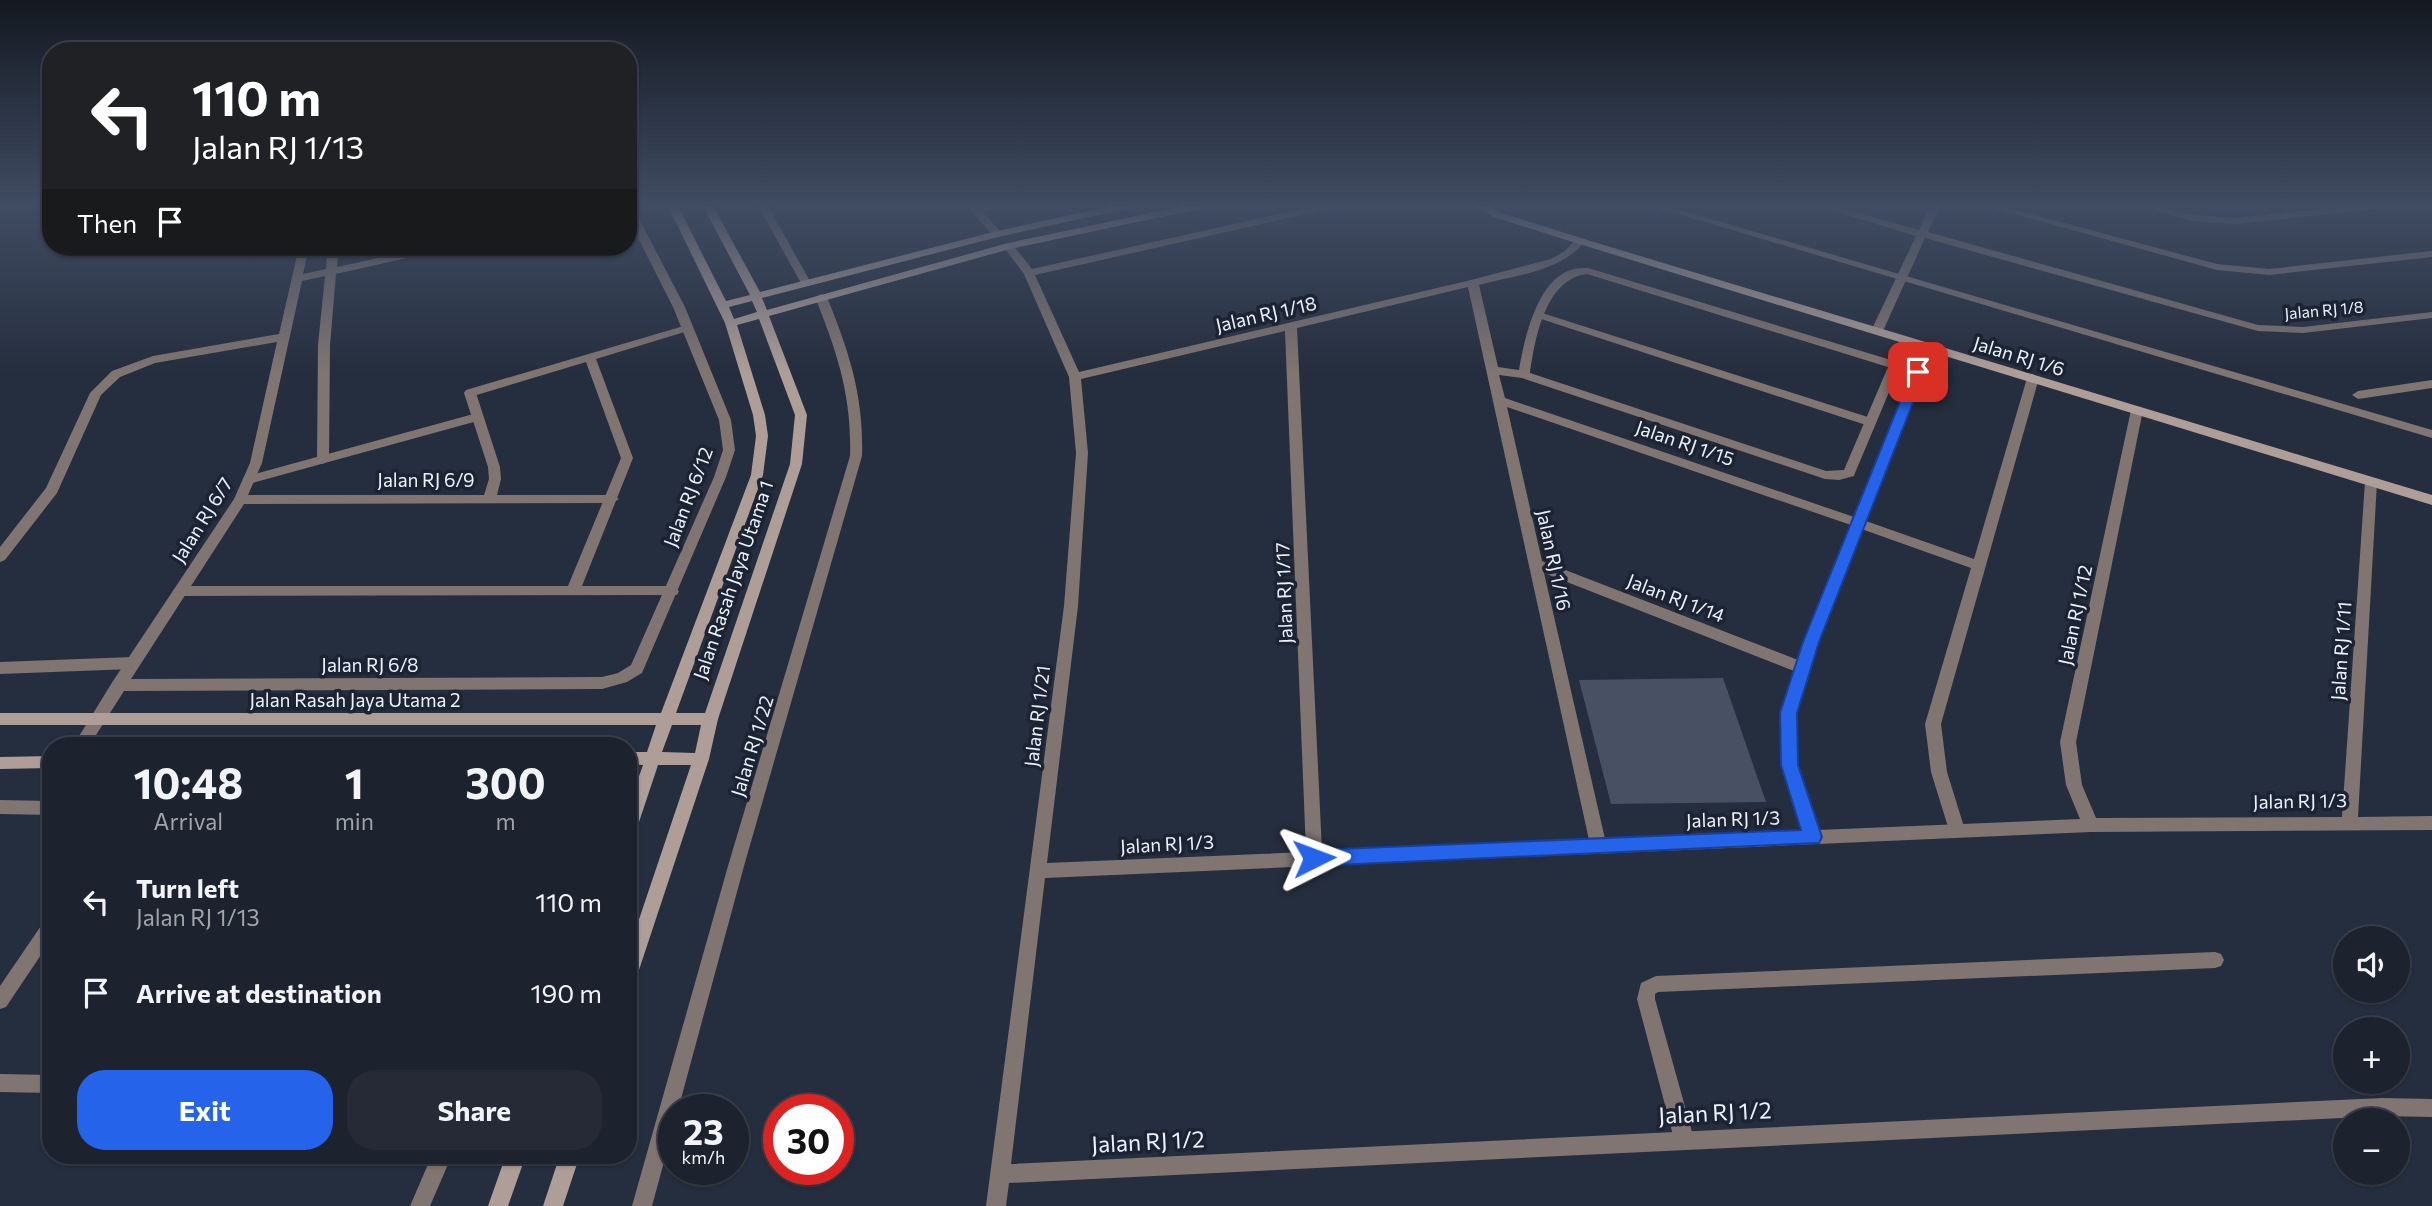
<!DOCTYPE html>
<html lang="en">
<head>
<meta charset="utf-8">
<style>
	:root { --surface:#1c222e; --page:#252a36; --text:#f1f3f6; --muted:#a0a4aa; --line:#3a3f4a; --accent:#2563eb }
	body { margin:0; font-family:Commissioner,sans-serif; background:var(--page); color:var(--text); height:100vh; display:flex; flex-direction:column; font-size:26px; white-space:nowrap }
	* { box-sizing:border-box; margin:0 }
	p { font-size:23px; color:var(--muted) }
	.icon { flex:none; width:38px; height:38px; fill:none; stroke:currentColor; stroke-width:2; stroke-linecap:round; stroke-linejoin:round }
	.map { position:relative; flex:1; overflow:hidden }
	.drawer { position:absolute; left:42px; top:737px; width:595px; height:427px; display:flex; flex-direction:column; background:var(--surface); border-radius:28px; box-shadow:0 2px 5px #0004,0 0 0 2px var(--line) }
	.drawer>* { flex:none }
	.banner { position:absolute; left:42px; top:42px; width:595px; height:214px; border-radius:28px; box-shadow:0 2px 5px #0004,0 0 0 2px var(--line); background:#202124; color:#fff; overflow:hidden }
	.tools { position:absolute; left:2333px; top:926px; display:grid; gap:14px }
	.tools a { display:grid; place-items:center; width:77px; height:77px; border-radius:50%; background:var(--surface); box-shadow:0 2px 5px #0004,0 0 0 2px var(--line); font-size:35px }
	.speed { position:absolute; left:658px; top:1094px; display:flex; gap:14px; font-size:35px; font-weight:700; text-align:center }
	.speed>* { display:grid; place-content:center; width:91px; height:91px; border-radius:50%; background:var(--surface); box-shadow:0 2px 5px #0004,0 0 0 2px var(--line); line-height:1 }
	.speed small { font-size:18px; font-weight:400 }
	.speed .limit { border:10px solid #d22; background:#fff; color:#111 }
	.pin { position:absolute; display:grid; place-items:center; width:60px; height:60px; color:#fff; margin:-30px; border-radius:14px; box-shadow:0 4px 10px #0006 }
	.me { position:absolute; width:77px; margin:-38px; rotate:87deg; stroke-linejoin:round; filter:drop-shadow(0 0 5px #0008) }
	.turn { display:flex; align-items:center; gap:24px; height:147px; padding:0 35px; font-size:32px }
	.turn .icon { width:91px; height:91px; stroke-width:2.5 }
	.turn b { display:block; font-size:49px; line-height:60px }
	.then { display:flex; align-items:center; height:66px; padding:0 35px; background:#0003; gap:14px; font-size:26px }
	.eta { display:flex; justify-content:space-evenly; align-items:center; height:119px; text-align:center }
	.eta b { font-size:42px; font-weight:700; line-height:49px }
	.cta { display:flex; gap:14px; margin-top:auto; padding:14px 35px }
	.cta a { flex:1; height:80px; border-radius:28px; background:var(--accent); color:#fff; font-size:28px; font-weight:700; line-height:80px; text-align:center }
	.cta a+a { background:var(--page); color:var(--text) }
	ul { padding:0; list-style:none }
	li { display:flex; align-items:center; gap:21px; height:91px; padding:0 35px }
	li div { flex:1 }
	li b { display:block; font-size:26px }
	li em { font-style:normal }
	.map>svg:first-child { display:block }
</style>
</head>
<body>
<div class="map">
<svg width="2432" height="1206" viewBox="0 0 2432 1206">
	<rect width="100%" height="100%" fill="#252e3e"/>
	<!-- building -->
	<polygon fill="#485163" points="1723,678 1766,802 1611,804 1579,680"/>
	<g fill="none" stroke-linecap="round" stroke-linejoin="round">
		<!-- lane -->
		<g fill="#807571" fill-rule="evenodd">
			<polygon points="1645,204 1660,204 2432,430 2432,438"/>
			<polygon points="1978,204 1994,204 2217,264 2269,269 2432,251 2432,257 2269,275 2217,270"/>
			<polygon points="1539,312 1874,419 1876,422 1870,426 1866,425 1535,317 1535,313"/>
			<polygon points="687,325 691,326 691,330 596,359 633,458 582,586 672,586 679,591 677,595 180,596 173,591 180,586 568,586 621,458 586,362 470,397 464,393 466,390"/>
			<polygon points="2033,374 2039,378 1941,724 1947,772 1965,830 1963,835 1957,837 1951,835 1949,830 1931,772 1925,724 1971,568 1853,526 1851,523 1858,518 1863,520 1974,559 2027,378"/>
			<polygon points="2432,380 2432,388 2358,399 2352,395 2358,391"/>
			<polygon points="477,413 483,417 481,420 249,484 243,480 244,477"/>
			<polygon points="132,657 137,659 139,663 137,667 132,669 0,674 0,662"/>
			<polygon points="51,917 51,940 6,1007 0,1009 0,986 45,920"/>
			<polygon points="2215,952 2221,954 2224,960 2221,966 2215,968 1658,992 1655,994 1655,999 1694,1139 1691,1146 1684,1149 1677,1146 1674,1139 1637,999 1641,983 1656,976"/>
		</g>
		<!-- street -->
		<g fill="#807571" fill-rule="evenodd">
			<polygon points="628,204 633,207 685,307 731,420 735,450 726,477 642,673 627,682 602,689 124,691 89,746 73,746 113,681 234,499 250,463 277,342 155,363 120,377 101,395 57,493 5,560 0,562 0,547 46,488 90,393 112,371 153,356 279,334 299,247 309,247 303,274 326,269 328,247 338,247 337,267 429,247 447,247 442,250 336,274 330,345 329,460 323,464 317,460 318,345 325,276 302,281 262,463 248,495 484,495 489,479 488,467 464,393 470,389 476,393 500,467 501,479 497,495 612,495 619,499 612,503 244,504 131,679 602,677 618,673 631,665 714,477 723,450 719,420 673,307 628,218"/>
			<polygon points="757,204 767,204 811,283 810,285 802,285 801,283"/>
			<polygon points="966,204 1004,204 1003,206 982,211 1001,232 1001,236 993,236"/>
			<path d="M1324,204H1342L1337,207L1035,275L1079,372L1471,280L1551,259L1565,251L1576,239L1580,238L1585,241C1561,272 1515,275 1479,285L1498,367L1519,370C1524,340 1537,280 1571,270C1576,268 1583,268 1588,268L1891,360L1901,338H1909L1911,340L1855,473L1854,476L1839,480L1825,479L1522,378L1499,375L1505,398L1854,517L1922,347L1924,344H1932L1934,347L1818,642L1796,713L1797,764L1818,830L2080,819L2066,785L2060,742L2131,410L2137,406L2143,410L2076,742L2082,785L2096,818L2342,817L2365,482L2371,478L2377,482L2358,817L2432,816V830L2091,832L1045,878L1011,1164L2382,1098L2432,1099V1117L2382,1116L1009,1183L1006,1206H986L1064,606L1076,453L1069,377L1024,274L1003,246L1008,243L1012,244L1032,269ZM1587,274L1888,367L1844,470L1826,471L1530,373C1535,339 1545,279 1587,274ZM1468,287L1589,840L1322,851L1297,328ZM1285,331L1306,852L1047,863L1078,606L1088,453L1081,379ZM1507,407L1851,525L1798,660L1542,561ZM1544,573L1794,671L1780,713L1781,764L1802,831L1605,839Z"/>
			<polygon points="1810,204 1826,204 1919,230 1931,204 1941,204 1928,232 2258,325 2303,327 2432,312 2432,318 2303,333 2258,331 1925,238 1883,331 1877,334 1871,331 1916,236"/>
			<polygon points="2134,204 2150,204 2192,215 2235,218 2369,204 2402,204 2397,207 2235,224 2192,221"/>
			<path d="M821,294L827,297C849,352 864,396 862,456L744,866L678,1110H674V1125L652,1206H632L728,866L850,456C852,396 837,352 815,297Z"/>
			<polygon points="0,800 51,801 51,815 0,814"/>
			<polygon points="0,1074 51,1075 51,1093 0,1092"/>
			<polygon points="432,1155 452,1155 430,1206 410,1206"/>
		</g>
		<!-- secondary -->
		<g fill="#ae9e97" fill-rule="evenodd">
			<path d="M667,204H677L726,301L750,295L702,204H712L760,292L997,231L1121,204H1139L1134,207L998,237L762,298L767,310L1008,243L1194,204H1213L1208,207L1010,249L769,316L807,415L802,464L718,719L709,759L634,985L628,987V952L691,765H658L636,831L634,836L628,838V807L643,765L628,764V752H647L656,725H0V713H661L751,475L756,436L753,415L725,323ZM752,301L757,312L734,319L729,307ZM759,319L795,415L790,464L705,713H676L763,475L768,436L765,415L737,325ZM672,725H701L695,753L662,752Z"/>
			<polygon points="1472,204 1484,204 1502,213 1584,239 2432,495 2432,505 1576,243 1494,217"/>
			<polygon points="51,756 51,768 0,769 0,757"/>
			<polygon points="506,1155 526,1155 508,1206 488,1206"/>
			<polygon points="560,1155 580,1155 563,1206 543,1206"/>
		</g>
	</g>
	<!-- sky -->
	<linearGradient id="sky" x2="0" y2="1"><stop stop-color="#141922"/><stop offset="0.55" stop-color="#404c63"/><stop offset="1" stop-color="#404c63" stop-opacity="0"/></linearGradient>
	<rect width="2432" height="373" fill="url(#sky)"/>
	<!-- route -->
	<polygon fill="#2563eb" stroke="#184099" stroke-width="2" points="1918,367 1925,372 1819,642 1797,713 1798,765 1822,837 1819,843 1314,866 1308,864 1305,858 1308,852 1314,850 1801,830 1781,765 1780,713 1803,642 1912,372"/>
	<g text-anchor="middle" stroke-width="7" stroke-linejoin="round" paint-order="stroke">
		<!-- far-street labels -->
		<g font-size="16" fill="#ecf2fd" stroke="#1c2434">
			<text transform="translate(2324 310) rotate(-5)" y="6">Jalan RJ 1/8</text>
		</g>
		<!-- street labels -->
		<g font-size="19" fill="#ecf2fd" stroke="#1c2434">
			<text transform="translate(1266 314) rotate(-13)" y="7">Jalan RJ 1/18</text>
			<text transform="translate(2019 356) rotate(17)" y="7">Jalan RJ 1/6</text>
			<text transform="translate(1685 443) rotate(19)" y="7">Jalan RJ 1/15</text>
			<text x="426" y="487">Jalan RJ 6/9</text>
			<text transform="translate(688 497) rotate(-69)" y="7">Jalan RJ 6/12</text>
			<text transform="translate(202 520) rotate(-58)" y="7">Jalan RJ 6/7</text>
			<text transform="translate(1554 560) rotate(78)" y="7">Jalan RJ 1/16</text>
			<text transform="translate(733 580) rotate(-71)" y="7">Jalan Rasah Jaya Utama 1</text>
			<text transform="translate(1284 593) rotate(-92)" y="7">Jalan RJ 1/17</text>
			<text transform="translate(1676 598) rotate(21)" y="7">Jalan RJ 1/14</text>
			<text transform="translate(2075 615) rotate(-78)" y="7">Jalan RJ 1/12</text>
			<text transform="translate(2341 651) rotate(-86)" y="7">Jalan RJ 1/11</text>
			<text x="370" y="672">Jalan RJ 6/8</text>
			<text x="355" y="707">Jalan Rasah Jaya Utama 2</text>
			<text transform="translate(1037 716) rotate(-83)" y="7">Jalan RJ 1/21</text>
			<text transform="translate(752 746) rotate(-73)" y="7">Jalan RJ 1/22</text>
			<text transform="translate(2300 801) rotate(-1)" y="7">Jalan RJ 1/3</text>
			<text transform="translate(1733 819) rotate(-2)" y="7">Jalan RJ 1/3</text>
			<text transform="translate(1167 844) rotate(-3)" y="7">Jalan RJ 1/3</text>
		</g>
		<!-- near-street labels -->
		<g font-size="23" fill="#ecf2fd" stroke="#1c2434">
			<text transform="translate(1715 1113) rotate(-3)" y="8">Jalan RJ 1/2</text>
			<text transform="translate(1148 1142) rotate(-3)" y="8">Jalan RJ 1/2</text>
		</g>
	</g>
</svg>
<div class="tools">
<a><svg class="icon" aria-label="sound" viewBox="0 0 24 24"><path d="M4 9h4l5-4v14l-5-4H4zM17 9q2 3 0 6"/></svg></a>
<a>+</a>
<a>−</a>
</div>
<div class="speed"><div>23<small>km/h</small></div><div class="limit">30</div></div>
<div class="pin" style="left:1918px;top:372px;background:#d93025"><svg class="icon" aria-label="arrive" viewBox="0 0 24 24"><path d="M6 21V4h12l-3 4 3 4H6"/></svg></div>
<svg class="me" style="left:1314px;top:858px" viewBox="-20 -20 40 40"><path d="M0-17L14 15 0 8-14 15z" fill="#2563eb" stroke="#fff" stroke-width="4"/></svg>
<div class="banner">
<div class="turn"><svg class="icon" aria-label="left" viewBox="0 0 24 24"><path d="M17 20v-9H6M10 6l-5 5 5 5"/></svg><div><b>110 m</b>Jalan RJ 1/13</div></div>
<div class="then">Then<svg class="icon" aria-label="arrive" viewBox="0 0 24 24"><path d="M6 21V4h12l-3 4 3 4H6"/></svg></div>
</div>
<section class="drawer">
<div class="eta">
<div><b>10:48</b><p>Arrival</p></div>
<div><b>1</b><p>min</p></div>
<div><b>300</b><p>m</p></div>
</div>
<ul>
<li><svg class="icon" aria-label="left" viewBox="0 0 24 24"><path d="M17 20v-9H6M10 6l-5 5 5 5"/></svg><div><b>Turn left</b><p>Jalan RJ 1/13</p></div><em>110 m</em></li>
<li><svg class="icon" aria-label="arrive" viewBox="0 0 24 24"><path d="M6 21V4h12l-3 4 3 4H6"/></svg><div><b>Arrive at destination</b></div><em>190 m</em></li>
</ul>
<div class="cta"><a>Exit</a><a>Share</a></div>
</section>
</div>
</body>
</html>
